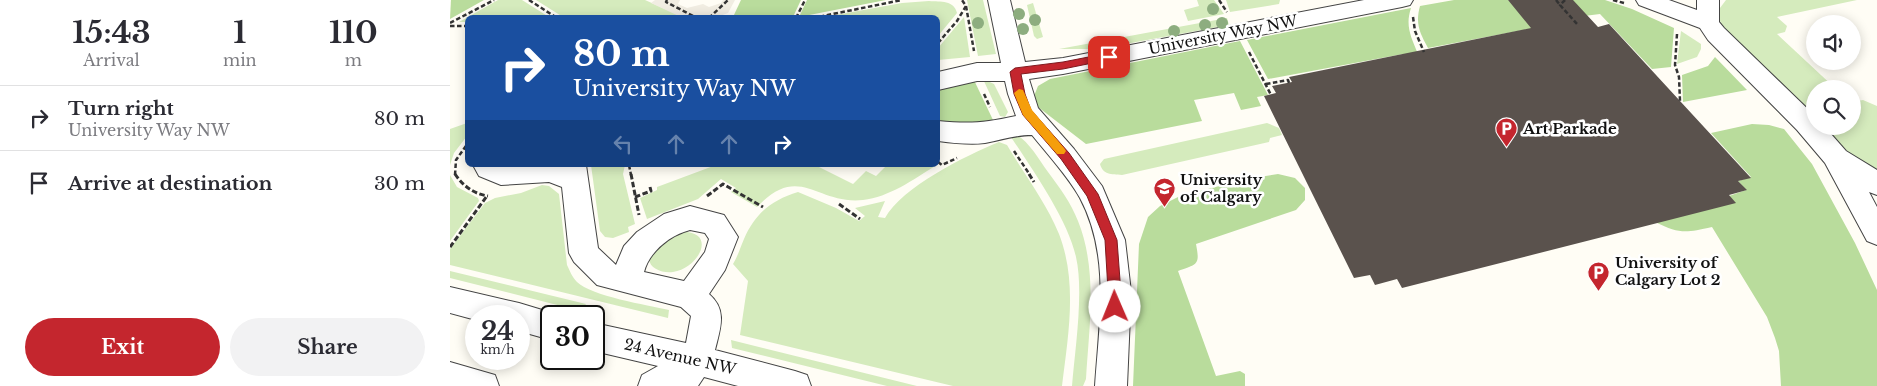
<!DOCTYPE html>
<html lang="en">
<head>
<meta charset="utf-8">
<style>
	:root { --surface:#fff; --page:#f2f2f3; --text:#2b2b33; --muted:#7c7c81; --line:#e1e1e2; --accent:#c4262e }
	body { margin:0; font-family:"Libre Baskerville",serif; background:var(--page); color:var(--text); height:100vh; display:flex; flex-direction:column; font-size:19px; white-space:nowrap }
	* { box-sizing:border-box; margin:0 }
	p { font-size:16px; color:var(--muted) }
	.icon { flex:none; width:28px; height:28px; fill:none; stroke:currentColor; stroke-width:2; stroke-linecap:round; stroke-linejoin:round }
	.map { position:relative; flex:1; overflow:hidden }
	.panel { display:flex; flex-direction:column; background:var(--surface); width:450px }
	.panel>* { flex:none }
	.banner { position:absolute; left:15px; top:15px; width:475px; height:152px; border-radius:8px; box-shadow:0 2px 12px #0003; background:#1a4fa0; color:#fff; overflow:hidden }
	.controls { position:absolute; left:1356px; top:15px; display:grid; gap:10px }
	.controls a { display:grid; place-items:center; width:55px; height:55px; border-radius:50%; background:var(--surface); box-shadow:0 2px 12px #0003; font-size:25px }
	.speed { position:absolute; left:15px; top:305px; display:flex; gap:10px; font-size:25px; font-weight:700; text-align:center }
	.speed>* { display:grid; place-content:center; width:65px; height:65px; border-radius:50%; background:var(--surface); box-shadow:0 2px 12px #0003; line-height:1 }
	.speed small { font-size:12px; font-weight:400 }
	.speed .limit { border:2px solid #111; border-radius:8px; background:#fff; color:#111 }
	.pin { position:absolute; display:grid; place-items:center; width:42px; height:42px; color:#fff; margin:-21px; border-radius:10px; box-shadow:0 2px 8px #0006 }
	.me { position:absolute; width:55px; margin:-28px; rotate:359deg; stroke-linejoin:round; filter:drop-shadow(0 0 4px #0008) }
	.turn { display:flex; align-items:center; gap:18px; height:105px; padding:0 25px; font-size:22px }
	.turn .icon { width:65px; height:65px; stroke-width:2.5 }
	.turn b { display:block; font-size:35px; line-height:42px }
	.lanes { display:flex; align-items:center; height:48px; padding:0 25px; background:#0003; justify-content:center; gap:25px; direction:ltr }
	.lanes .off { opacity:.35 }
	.eta { display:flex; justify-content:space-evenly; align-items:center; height:85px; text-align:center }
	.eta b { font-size:30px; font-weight:700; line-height:35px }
	.primary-button { display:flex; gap:10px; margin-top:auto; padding:10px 25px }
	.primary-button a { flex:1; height:58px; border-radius:30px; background:var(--accent); color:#fff; font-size:20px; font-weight:700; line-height:58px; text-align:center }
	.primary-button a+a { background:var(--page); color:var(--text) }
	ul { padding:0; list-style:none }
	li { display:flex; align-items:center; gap:15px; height:65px; padding:0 25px; border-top:1px solid var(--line) }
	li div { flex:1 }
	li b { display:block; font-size:19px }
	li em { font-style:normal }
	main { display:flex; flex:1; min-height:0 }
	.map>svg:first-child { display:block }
</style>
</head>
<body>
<main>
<section class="panel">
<div class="eta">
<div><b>15:43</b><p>Arrival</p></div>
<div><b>1</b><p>min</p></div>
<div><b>110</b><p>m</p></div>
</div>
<ul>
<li><svg class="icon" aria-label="right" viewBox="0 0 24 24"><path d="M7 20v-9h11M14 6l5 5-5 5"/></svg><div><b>Turn right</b><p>University Way NW</p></div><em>80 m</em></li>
<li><svg class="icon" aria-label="arrive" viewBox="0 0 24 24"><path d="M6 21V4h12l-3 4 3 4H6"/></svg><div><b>Arrive at destination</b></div><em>30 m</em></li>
</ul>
<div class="primary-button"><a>Exit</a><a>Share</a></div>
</section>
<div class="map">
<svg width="1427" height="386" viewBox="0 0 1427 386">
	<rect width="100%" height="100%" fill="#fffdf5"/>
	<!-- green -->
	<g fill="#d5ebbd">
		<polygon points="48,0 72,0 99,17 18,18 17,22 9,22"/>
		<polygon points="86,0 195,0 233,17 113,17"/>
		<polygon points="517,0 533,0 546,54 528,56"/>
		<polygon points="747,0 764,0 774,14 738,21 734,10 749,6"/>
		<polygon points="776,0 830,0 829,4 780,12"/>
		<polygon points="1276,0 1407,0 1327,17 1337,26 1335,32 1327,34 1386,89 1365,89 1365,122 1288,48 1271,24 1268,14 1270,8"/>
		<path d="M479,1C491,2 504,0 507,13L488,36V18L375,17L452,3Z"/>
		<polygon points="583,3 593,37 587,39 584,36 577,5"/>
		<polygon points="514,17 520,57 488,60 488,48"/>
		<polygon points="777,18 779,25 648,49 609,49"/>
		<polygon points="1231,31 1251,44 1251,49 1247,57 1227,64"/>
		<polygon points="533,79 544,84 558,112 555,117 550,116"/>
		<polygon points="1413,100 1427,106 1427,175 1407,160 1370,126 1402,126 1403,102"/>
		<polygon points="17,123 17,136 4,153 0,165 0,129"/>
		<path d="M817,123L829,128L832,135L820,138L819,142L672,175C661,174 653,175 650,164L654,159Z"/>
		<path d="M564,133C579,141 588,158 598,172C610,188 621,203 628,221C648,271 639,327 636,379L633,386H622C625,349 634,292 626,257C618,220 582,169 561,137Z"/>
		<path d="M549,142L557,145C574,174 596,202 609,234C628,283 618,336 612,386H503L290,335L298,281L283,264C288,256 290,248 294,239C305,213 322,200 348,192L386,208L409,221L415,216L405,208L435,201L428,217L435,218C452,187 515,156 549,142Z"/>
		<polygon points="141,165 175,165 173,174 185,224 178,227 179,232 163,238 155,237 150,231"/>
		<path d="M266,165H365L403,184L416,171L426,176L437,165L485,166C463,180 439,197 413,200C366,205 350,162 307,207L281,192L286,188L271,179L248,199L197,219L190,198L207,190V187Z"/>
		<polygon points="0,175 7,187 28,198 29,201 0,241"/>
		<path d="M92,185L99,186L109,194L117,265C120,271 122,277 127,282C141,296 197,305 219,310L218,318L0,265V249L35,203L45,198L71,193Z"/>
		<path d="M228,232C269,229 250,268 223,272C211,274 192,266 202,251C207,244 221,237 228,232Z"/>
		<polygon points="0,271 136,304 131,311 0,278"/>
		<polygon points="281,340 467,386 437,386 282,348"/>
	</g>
	<!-- forest -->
	<g fill="#b9dc9c">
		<polygon points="1,0 34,0 0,19"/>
		<polygon points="291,0 351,0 343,17 283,17"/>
		<polygon points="357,0 436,0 349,17"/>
		<path d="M1004,0H1058L1094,26L978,48C970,33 965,24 970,6Z"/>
		<polygon points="1119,0 1155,0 1182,9 1224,28 1221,67 1202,69 1150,14 1126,17"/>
		<path d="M961,8C955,26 961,37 968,54L955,56L953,54L818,79L797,40Z"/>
		<polygon points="790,41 818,95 807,97 811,106 791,110 784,93 744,100 752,121 636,144 588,107 584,96 588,86 600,79"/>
		<polygon points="1265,57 1297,90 1233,102 1232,75 1258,66"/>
		<polygon points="523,78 543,120 538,125 493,122 488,119 488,86"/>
		<path d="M1302,124L1319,125L1334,129L1362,164L1405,243L1427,290V386H1331L1329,351L1325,338L1317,317L1262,227C1235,233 1230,234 1205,222L1296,190L1288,181L1301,177L1261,133Z"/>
		<path d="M828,174L845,178L855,188V200L846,210L746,244C750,265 748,264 728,271L766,376L790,371L795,374V386H683L689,244L698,217L710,206L730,196L797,179Z"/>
	</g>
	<!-- plaza -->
	<polygon fill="#f1ede2" points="205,0 230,0 228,4 237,8 253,4 259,7 271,3 273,0 285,0 278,13 267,17 233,18 201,3"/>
	<!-- building -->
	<polygon fill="#5a524d" points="1058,0 1123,0 1148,27 1159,24 1301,178 1288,181 1297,190 1279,195 1286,203 952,288 947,279 925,285 920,275 904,278 814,96 826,93 822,86 842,82 839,77 1081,28"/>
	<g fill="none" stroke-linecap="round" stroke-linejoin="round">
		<defs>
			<g id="minor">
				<path d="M538,0H560L575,62L613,58L914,0H963L960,5L952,7L613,74L579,79L588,108L624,149L652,186L675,240L681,292L677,386H645C649,324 661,256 630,198C617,175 598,155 582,135C565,135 551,140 535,143C519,145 503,143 488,141V121C520,124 534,123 566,116L558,94L555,81H527L488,90V72L527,63H551Z"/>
				<polygon points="1186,0 1219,0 1247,10 1247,0 1269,0 1269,22 1274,28 1365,116 1365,126 1374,126 1396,151 1427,170 1427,195 1419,192 1427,207 1427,245 1417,241 1375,163 1347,130 1258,40 1250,28 1189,5"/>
				<path d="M23,165H136L148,248L166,265L174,246L187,232L214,214L240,206L274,215L288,237L275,270L259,294C278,310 270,329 265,350L345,371L357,375L361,386H288L254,377L248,386H188L192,375L208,366L144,351V323L236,343L241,316L231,307L147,285L124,262L119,253L112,187L99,182L51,185L29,176ZM240,230L255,233L259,239L255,252L234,281L194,272C199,252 220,235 240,230Z"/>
				<polygon points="0,287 69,303 112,316 101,316 101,340 69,331 69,316 26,316 26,320 0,313"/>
				<polygon points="0,362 45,375 49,386 0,386"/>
			</g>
		</defs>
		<!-- minor casing -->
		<use href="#minor" stroke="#444" stroke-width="2"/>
		<!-- path-far1 -->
		<g stroke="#333" stroke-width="2.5" stroke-dasharray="4.5 2.5" stroke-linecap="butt">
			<polyline points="79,0 107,18"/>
			<polyline points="217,0 216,2 247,18"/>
			<polyline points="769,0 777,12"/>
			<polyline points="1106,0 1110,5"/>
			<polyline points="1115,0 1110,5 1127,24"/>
			<polyline points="1163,0 1174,3"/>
			<polyline points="516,6 524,51"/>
			<polyline points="963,17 965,31 974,52"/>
			<polyline points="259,18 278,0"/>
			<polyline points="346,18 355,0"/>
			<polyline points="363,18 452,0"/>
			<polyline points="0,23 44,0"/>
			<polyline points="0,26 18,26"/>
			<polyline points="1227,34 1225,65 1229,77 1230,101"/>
			<polyline points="488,43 507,21 516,6 512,0"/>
			<polyline points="799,52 821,95"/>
			<polyline points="816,84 838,80 839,83"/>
			<polyline points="534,94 540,107"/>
			<polyline points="564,151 580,175"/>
			<polyline points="488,162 492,165 507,158"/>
			<polyline points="179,165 181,175"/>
			<polyline points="5,175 6,160 18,143"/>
		</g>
		<!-- path -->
		<g stroke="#333" stroke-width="3" stroke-dasharray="5.5 2.5" stroke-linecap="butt">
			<path d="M5,174C13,186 24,194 38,196"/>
			<polyline points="181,174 189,215"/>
			<polyline points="579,174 584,182"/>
			<polyline points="257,196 273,184 313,207"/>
			<polyline points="185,197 201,191 200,187"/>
			<polyline points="389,204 410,219"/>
			<polyline points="0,247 37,196"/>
		</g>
		<!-- minor -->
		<use href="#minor" fill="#fff" fill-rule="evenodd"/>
	</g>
	<!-- trees -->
	<g fill="#8dad7f">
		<circle cx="763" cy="9" r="6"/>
		<circle cx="569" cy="14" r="6"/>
		<circle cx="585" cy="20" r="6"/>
		<circle cx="528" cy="23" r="6"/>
		<circle cx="772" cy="23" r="6"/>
		<circle cx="755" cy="25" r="6"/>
		<circle cx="573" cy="29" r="6"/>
		<circle cx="724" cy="31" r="6"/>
	</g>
	<!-- route -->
	<polygon fill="#c4262e" stroke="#7f191e" points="659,53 664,57 662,59 613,69 571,74 575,94 581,110 619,153 648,194 667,240 672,307 670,311 665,313 661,311 659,307 655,240 637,196 611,159 573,115 564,94 560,72 565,68 613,62"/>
	<!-- slow -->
	<polygon fill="#f59e0b" points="569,89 573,90 582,110 614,148 616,151 614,154 607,154 573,115 564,93"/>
	<!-- icons -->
	<defs>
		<symbol id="parking-pin" viewBox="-11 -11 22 30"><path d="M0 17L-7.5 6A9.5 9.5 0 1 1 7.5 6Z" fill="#c4262e" stroke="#fff"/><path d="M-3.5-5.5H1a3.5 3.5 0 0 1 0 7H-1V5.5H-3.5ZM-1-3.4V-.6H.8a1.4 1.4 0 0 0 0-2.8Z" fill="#fff"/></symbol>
		<symbol id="university-pin" viewBox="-11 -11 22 30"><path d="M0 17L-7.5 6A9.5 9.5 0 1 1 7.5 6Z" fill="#c4262e" stroke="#fff"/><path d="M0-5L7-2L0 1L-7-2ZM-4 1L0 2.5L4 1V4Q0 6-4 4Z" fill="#fff"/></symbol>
	</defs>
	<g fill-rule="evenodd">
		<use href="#parking-pin" x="1044" y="116" width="25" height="34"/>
		<use href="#university-pin" x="702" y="176" width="25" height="34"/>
		<use href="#parking-pin" x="1136" y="260" width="25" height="34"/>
	</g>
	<g text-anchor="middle" stroke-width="5" stroke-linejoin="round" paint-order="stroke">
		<!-- street labels -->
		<g font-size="15" fill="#111" stroke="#fff">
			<text transform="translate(773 35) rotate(-11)" y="5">University Way NW</text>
			<text transform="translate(230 357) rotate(13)" y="5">24 Avenue NW</text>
		</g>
		<!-- poi labels -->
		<g font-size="15" font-weight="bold" fill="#111" stroke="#fff" text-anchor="start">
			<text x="1073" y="134">Art Parkade</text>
			<text x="730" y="185">University<tspan x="730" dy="17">of Calgary</tspan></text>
			<text x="1165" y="268">University of<tspan x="1165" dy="17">Calgary Lot 2</tspan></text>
		</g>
	</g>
</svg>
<div class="controls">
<a><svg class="icon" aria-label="sound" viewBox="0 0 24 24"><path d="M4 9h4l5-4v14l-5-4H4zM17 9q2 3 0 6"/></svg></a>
<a><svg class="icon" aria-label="search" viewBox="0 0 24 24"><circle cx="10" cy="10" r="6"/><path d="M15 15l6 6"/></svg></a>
</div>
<div class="speed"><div>24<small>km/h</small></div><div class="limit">30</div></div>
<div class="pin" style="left:659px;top:57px;background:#d93025"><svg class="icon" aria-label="arrive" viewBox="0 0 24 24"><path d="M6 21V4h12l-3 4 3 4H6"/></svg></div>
<svg class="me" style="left:665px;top:307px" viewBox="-20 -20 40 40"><circle r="19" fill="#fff"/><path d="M0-13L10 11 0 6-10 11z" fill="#c4262e"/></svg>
<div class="banner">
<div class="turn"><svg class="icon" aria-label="right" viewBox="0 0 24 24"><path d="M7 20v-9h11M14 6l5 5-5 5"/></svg><div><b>80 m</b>University Way NW</div></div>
<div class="lanes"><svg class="icon off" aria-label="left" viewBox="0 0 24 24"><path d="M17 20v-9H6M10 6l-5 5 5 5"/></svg><svg class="icon off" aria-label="ahead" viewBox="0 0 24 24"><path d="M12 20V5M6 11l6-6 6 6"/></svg><svg class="icon off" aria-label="ahead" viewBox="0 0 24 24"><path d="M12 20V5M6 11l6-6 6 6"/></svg><svg class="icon" aria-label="right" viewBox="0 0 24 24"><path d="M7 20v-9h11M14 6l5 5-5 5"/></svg></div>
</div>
</div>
</main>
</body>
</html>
